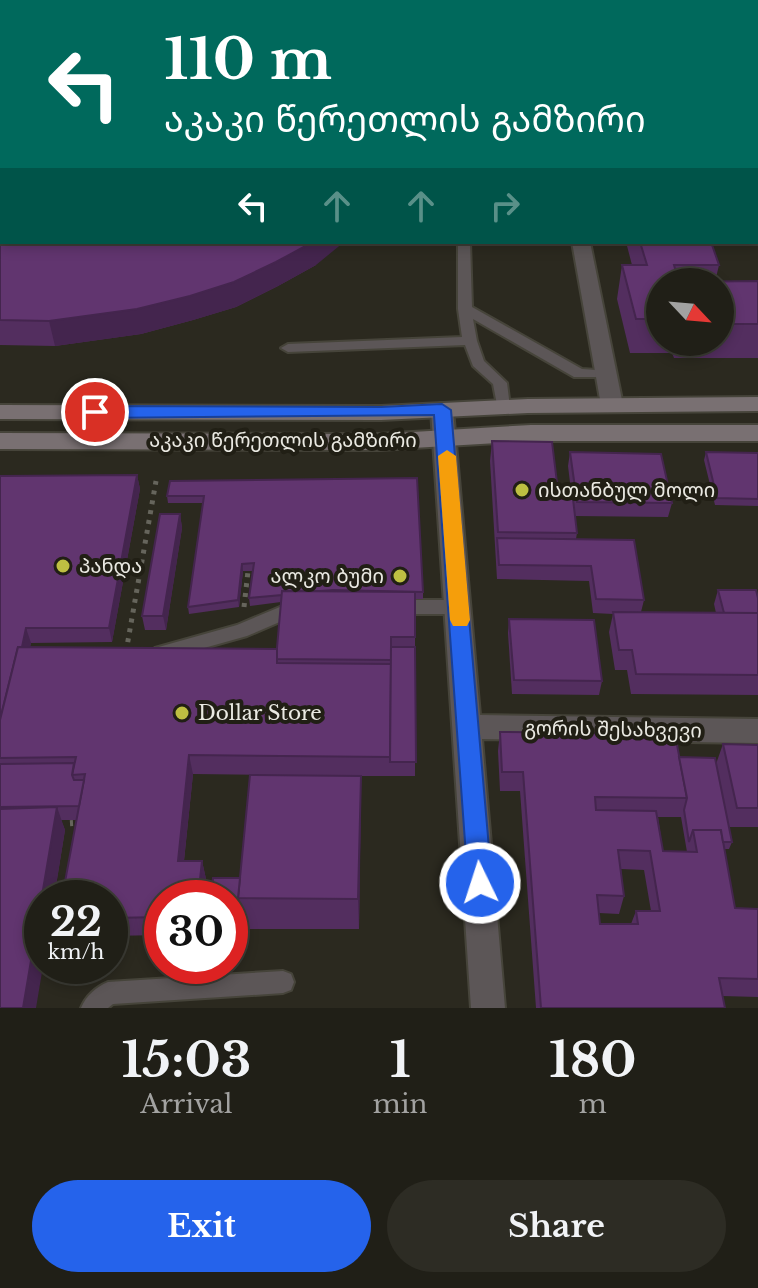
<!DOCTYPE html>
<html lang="en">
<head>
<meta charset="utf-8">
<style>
	:root { --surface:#201f17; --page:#2d2c24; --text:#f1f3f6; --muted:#a2a2a1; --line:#3d3d36; --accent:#2563eb }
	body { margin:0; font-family:"Libre Baskerville","Noto Sans Georgian",serif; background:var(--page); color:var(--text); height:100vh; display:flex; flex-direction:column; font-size:30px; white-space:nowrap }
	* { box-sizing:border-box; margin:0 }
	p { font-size:26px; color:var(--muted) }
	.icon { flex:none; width:44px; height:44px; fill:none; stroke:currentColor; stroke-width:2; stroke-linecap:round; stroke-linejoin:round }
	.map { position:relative; height:1008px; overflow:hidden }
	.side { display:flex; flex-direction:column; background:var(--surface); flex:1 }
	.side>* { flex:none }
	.guide { position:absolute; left:0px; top:0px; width:758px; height:244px; box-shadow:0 4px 12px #0003,0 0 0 2px var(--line); background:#00695c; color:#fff; overflow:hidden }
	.needle { width:52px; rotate:116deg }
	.buttons { position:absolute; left:646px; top:268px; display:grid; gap:16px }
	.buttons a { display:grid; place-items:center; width:88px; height:88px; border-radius:50%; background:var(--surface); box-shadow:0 4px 12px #0003,0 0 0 2px var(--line); font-size:40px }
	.speed { position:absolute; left:24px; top:880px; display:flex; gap:16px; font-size:40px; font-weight:700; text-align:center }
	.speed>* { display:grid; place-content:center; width:104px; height:104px; border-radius:50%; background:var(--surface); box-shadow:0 4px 12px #0003,0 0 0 2px var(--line); line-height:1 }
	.speed small { font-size:20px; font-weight:400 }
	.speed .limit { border:12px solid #d22; background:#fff; color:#111 }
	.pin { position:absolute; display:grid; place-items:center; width:68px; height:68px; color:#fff; margin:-34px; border:4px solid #fff; border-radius:50%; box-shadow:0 2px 8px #0007 }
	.me { position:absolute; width:88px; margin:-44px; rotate:356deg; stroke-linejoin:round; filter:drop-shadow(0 0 6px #0008) }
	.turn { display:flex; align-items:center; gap:28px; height:168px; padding:0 32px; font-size:36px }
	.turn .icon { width:104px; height:104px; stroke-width:2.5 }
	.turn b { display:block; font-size:56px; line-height:68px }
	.lanes { display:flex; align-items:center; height:76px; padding:0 32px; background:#0003; justify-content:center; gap:40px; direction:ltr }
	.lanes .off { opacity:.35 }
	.eta { display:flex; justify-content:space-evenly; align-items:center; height:136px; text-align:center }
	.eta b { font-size:48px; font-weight:700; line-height:56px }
	.action { display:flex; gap:16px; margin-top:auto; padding:16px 32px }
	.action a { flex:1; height:92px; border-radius:48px; background:var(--accent); color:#fff; font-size:32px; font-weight:700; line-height:92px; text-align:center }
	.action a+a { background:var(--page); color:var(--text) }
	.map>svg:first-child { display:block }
</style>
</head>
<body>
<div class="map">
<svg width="758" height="1008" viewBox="0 0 758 1008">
	<rect width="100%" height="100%" fill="#2b291f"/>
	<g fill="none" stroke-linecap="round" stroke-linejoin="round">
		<defs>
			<g id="lane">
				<polygon points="458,242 470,242 472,307 582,369 611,371 613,374 611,377 574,377 473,319 477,341 484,361 507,383 510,407 508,410 498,410 493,384 473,366 465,345 288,352 281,348 288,344 462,337 458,309"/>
				<polygon points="394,600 459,600 465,602 468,607 465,612 459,614 394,614 388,612 385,607 388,602"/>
				<polygon points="287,604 305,606 308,611 305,616 289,618 247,636 161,660 155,658 152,653 155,648 237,625"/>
				<path d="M283,971L291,974L294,982L291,990L283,993L113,1004L108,1008H81C86,996 96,987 108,982Z"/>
			</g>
			<g id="street">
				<rect x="530" y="0" width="14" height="2"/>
				<polygon points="750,0 758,0 758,5"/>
				<polygon points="572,242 590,242 623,405 620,410 604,410 601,405"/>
				<polygon points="442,403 450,405 453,410 480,715 758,719 758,743 482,739 505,1008 471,1008 431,410 434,405"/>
			</g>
			<g id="secondary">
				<polygon points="758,397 758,411 528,413 381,420 0,419 0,405 381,406 528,399"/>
				<polygon points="531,425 758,425 758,441 531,441 379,450 0,449 0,433 379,434"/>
			</g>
		</defs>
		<!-- lane casing -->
		<use href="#lane" stroke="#46443a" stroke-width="4"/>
		<!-- street casing -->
		<use href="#street" stroke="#46443a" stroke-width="4"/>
		<!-- secondary casing -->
		<use href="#secondary" stroke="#46443a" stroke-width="4"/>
		<!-- path-far1 -->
		<g stroke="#66655c" stroke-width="5" stroke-dasharray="4 6" stroke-linecap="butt">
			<polyline points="244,607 248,571"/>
			<polyline points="126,652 156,481"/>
		</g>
		<!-- path -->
		<polyline stroke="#66655c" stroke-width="6" stroke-dasharray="5 8" stroke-linecap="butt" points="57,824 73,823"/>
		<!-- lane -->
		<use href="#lane" fill="#5c5657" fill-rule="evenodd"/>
		<!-- street -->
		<use href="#street" fill="#5c5657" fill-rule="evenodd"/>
		<!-- secondary -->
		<use href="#secondary" fill="#797072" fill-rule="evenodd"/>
	</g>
	<!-- wall -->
	<g fill="#532e5f" fill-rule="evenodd">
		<polygon points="0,0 2,2 2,35 0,35"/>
		<polygon points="559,0 631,0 631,2 560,2"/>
		<polygon points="689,0 757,0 758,61 756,61 756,2 689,2"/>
		<rect x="756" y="81" width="2" height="81"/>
		<polygon points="0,226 2,242 316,265 278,286 236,307 193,320 141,334 55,346 0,345"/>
		<path d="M626,242H711L719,265L715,282L758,281V358H674L672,353H630L617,299L622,265H632ZM660,282H720V342H660Z"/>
		<polygon points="492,441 559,499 572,499 568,466 570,452 672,503 668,517 575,516 577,533 576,539 644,600 641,612 716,613 714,604 718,590 758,598 758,695 631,694 627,670 615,670 609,632 613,614 593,613 589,581 497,579 490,461"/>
		<polygon points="706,452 758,453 758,508 758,506 715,505 704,460"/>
		<polygon points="137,475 140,489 112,642 31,643 30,647 277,649 281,602 250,606 249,598 253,571 243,571 239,607 189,614 188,607 203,503 168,503 167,496 170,481 423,592 423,599 415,599 415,776 361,776 359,929 230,929 230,898 240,878 344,776 193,774 184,861 202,861 206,879 162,898 162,935 110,936 110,898 77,820 61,820 65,830 54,898 42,898 0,1008 0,476"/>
		<polygon points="180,514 182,528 166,630 145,630 142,616"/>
		<polygon points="509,619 602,681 599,695 512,694 508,633"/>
		<path d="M500,732L679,757L732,842L729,849H724L735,908L758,909V997L722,996L725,1008H536L520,791H500L498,751ZM658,817H681L687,852L663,851ZM621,869L644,870L651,911H636L631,924H600L599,913L619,914L624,896Z"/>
		<polygon points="723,744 758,745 758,827 729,827 716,764"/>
	</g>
	<!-- shaded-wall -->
	<g fill="#44254e">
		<polygon points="313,242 344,242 316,265 278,286 236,307 193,320 141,334 55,346 49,321"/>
		<polygon points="137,475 140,489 112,642 109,628"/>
		<polygon points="180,514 182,528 166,630 163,616"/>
		<polygon points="242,564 243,571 239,607 238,600"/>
		<polygon points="26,628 31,643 3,758 0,735"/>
		<polygon points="189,755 193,774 182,879 178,861"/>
		<polygon points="361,776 361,809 359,929 358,899"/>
		<polygon points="57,807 65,830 54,898 42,898 42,966 43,966 36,1008 23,1008"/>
		<polygon points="202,861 206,879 204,898 198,898"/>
	</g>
	<!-- building -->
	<g fill="#61356f" stroke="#44254e" stroke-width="2" fill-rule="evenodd">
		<polygon points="0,0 226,0 233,2 2,2 2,15 0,14"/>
		<rect x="442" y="0" width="48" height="2"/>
		<polygon points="503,0 523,0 524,2 504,2"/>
		<polygon points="694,0 757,0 758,20 756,20 756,2 695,2"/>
		<rect x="756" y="40" width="2" height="14"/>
		<polygon points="756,63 758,63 758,75 756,74"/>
		<polygon points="756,89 758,89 758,130 756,128"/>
		<polygon points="0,226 2,226 2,242 313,242 276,262 234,282 190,296 137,309 49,321 0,320"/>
		<polygon points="640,242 711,242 719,265 674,265 679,282 758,281 758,324 720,324 720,282 660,282 660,319 636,319 622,265 647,265"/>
		<polygon points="492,441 552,442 559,499 573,499 577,533 498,532"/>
		<polygon points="570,452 661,454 672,503 577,502"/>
		<polygon points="706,452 758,453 758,499 717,498"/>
		<polygon points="137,475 109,628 26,628 22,647 18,647 0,720 0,476"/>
		<polygon points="417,478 423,592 333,590 320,591 282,591 282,595 249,598 254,563 242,564 238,600 188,607 204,496 167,496 170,481"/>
		<polygon points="160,514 180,514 163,616 142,616"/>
		<polygon points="497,538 634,540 644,600 596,599 591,566 499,565"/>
		<polygon points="718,590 756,590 758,598 758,613 724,613"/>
		<polygon points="282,591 415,592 415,637 391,637 391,660 276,659"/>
		<polygon points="613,612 758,613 758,675 636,674 632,650 619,650"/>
		<polygon points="509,619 594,620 602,681 514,680"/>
		<polygon points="18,647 277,649 277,663 391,664 390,757 189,755 178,861 202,861 198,898 162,898 162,917 110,918 110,898 62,898 85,774 72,775 76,757 0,758 0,720"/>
		<polygon points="391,647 415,647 416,762 390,762"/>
		<path d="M500,732L675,734L687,798L595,797L596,810L656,811L663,851L697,852L693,830H721L735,908L758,909V979L719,978L725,1008H541L523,772H502ZM618,850L650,851L660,911H636L638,924H600L597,895L624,896Z"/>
		<polygon points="723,744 758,745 758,808 737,808"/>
		<polygon points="679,757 715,758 732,842 723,842 721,830 693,830 689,842 684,810 687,798"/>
		<polygon points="74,763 72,775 74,780 84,780 79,806 0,807 0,764"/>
		<polygon points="250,775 361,776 358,899 238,898"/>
		<polygon points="57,807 23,1008 0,1008 0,809"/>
		<polygon points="213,878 240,878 238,898 242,923 230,922 230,898 211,898"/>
	</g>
	<!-- route -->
	<polygon fill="#2563eb" stroke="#184099" stroke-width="2" points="442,404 451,410 492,883 488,891 480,894 471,891 468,883 434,415 95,418 87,412 95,406 381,407"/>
	<!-- slow -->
	<polygon fill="#f59e0b" points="447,450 456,456 470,620 467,626 453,626 450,620 438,456"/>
	<!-- markers -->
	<g fill="#bebf42" stroke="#211f15" stroke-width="3">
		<circle cx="522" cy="490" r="8"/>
		<circle cx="63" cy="566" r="8"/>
		<circle cx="400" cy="576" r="8"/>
		<circle cx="182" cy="713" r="8"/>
	</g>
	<g text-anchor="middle" stroke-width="8" stroke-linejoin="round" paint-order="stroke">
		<!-- street labels -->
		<g font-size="20" fill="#eae9e2" stroke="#211f15">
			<text x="283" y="447">აკაკი წერეთლის გამზირი</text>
			<text transform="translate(613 729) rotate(1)" y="7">გორის შესახვევი</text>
		</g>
		<!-- poi labels -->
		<g font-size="20" fill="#eae9e2" stroke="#211f15" text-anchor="start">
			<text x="538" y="497">ისთანბულ მოლი</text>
			<text x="79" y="573">პანდა</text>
			<text x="384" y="583" text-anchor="end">ალკო ბუმი</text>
			<text x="198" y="720">Dollar Store</text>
		</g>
	</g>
</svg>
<div class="buttons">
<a><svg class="needle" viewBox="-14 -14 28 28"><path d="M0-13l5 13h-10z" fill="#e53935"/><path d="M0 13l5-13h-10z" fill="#a2a2a1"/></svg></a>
</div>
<div class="speed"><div>22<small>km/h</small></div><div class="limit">30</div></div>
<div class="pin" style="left:95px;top:412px;background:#d93025"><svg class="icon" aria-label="arrive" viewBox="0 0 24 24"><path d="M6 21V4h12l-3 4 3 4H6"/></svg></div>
<svg class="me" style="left:480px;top:883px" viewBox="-20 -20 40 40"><circle r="17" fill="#2563eb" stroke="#fff" stroke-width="3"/><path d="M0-11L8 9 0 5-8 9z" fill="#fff"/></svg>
<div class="guide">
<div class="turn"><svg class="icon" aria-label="left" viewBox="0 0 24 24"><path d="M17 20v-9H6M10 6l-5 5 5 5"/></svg><div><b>110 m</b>აკაკი წერეთლის გამზირი</div></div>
<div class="lanes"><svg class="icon" aria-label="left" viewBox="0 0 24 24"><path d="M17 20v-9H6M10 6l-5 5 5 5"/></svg><svg class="icon off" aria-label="ahead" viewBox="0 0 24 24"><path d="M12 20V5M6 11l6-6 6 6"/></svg><svg class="icon off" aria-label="ahead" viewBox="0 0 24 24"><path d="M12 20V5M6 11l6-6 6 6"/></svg><svg class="icon off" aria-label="right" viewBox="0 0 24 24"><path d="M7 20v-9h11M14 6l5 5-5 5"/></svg></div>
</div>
</div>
<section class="side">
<div class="eta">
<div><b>15:03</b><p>Arrival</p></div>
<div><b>1</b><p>min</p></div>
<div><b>180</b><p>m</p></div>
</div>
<div class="action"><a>Exit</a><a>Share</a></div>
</section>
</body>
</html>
